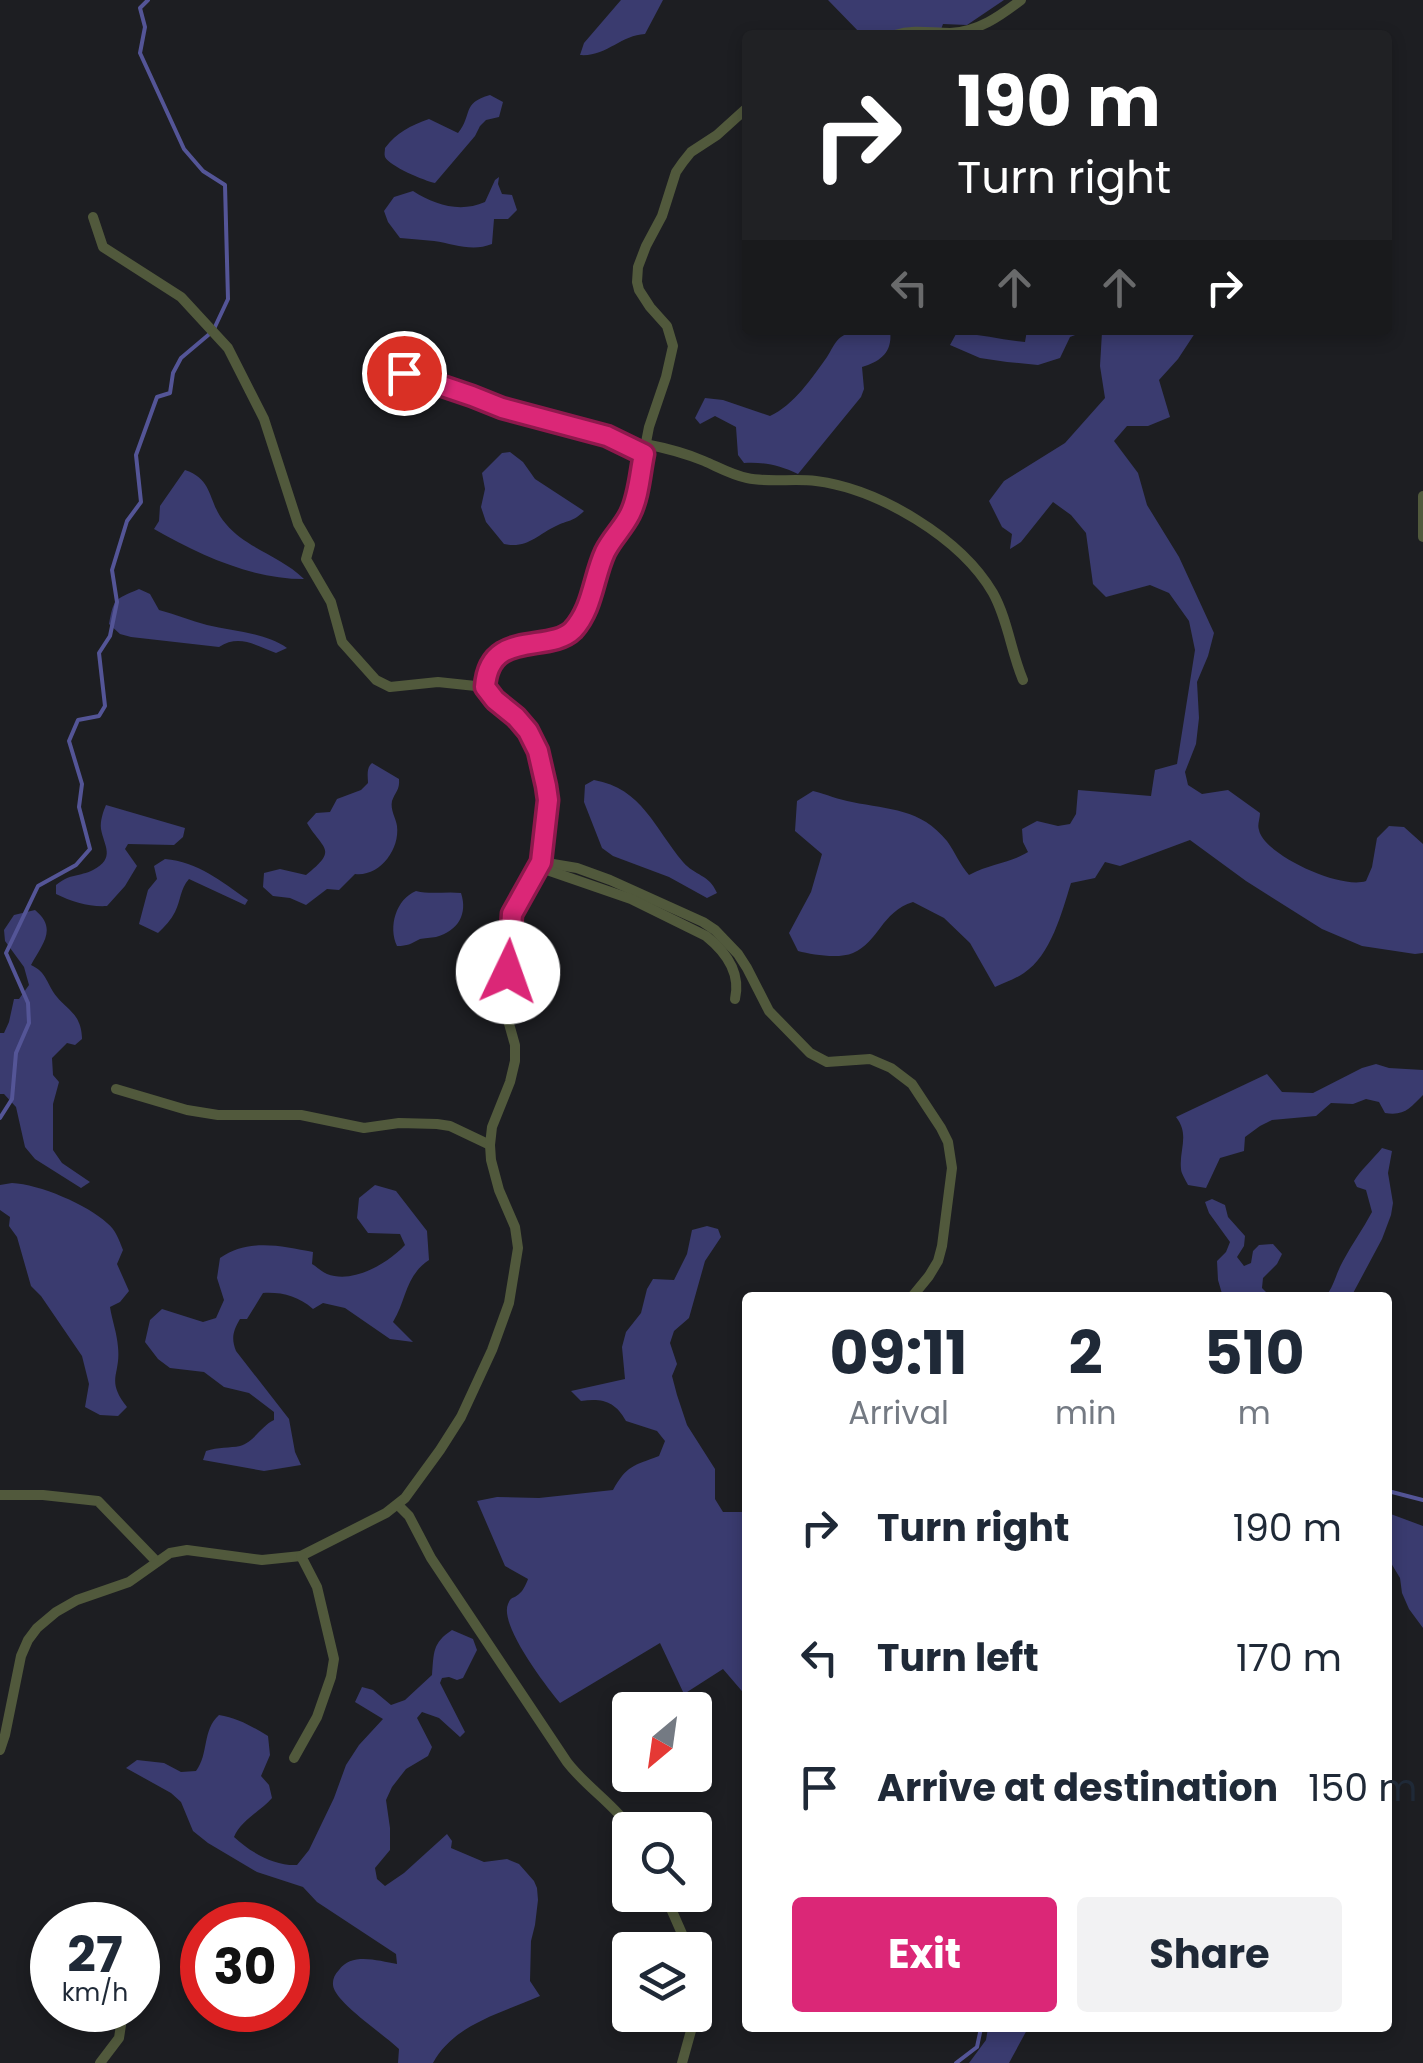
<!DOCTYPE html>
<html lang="en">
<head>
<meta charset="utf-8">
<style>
	:root { --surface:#fff; --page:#f2f2f3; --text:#1f2937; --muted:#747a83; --accent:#db2777 }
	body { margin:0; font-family:Poppins,sans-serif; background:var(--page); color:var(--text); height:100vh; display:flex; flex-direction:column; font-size:38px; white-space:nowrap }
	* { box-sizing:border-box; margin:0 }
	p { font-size:32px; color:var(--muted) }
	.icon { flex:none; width:55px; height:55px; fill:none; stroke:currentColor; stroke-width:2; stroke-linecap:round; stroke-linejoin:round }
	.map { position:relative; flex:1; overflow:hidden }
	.side { position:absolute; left:742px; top:1292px; width:650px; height:740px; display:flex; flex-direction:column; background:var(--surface); border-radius:10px; box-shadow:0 5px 15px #0003 }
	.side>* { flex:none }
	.hud { position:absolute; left:742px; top:30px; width:650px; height:305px; border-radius:10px; box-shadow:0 5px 15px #0003; background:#202124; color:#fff; overflow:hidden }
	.needle { width:65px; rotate:209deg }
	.controls { position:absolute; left:612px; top:1692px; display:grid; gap:20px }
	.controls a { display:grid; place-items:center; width:100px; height:100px; border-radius:10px; background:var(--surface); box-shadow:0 5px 15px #0003; font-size:50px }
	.speed { position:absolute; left:30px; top:1902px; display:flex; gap:20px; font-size:50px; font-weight:700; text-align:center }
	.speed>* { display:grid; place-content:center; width:130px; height:130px; border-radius:50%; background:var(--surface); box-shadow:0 5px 15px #0003; line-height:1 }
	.speed small { font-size:25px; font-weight:400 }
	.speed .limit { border:15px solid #d22; background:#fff; color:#111 }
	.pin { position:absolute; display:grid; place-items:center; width:85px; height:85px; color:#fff; margin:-42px; border:5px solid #fff; border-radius:50%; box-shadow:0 2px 10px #0007 }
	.me { position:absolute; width:110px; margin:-55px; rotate:3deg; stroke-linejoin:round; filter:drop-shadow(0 0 8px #0008) }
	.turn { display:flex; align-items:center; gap:35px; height:210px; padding:0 50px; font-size:45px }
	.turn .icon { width:130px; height:130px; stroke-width:2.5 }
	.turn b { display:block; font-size:70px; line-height:85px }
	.lanes { display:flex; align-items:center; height:95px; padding:0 50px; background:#0003; justify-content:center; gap:50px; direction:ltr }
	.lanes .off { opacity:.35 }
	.eta { display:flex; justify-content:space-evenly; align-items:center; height:170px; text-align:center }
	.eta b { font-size:60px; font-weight:700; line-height:70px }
	.action { display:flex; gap:20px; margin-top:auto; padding:20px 50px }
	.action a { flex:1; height:115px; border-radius:10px; background:var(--accent); color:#fff; font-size:40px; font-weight:700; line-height:115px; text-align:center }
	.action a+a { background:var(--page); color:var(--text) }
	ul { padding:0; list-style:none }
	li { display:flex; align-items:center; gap:30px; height:130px; padding:0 50px }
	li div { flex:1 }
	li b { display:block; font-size:38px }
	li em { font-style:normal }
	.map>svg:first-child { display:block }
</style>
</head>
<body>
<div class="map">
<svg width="1423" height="2063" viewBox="0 0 1423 2063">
	<rect width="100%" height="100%" fill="#1d1e22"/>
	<!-- green -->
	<g fill="#3a3b6f">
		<path d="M621,0H663L645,34C621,35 606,57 580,55L584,43Z"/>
		<polygon points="828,0 1004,0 967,25 943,24 939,35 862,35"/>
		<path d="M490,95L503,102L499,117L486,120L480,126L475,136L435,183C425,181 389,166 385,157C384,154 385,151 385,148C397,132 410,126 429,119L458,133C473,115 461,103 490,95Z"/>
		<path d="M499,177L498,184L502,194L512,195L517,210L508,219H494L492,244C472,252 454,244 434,241C423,240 412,239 400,238L388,222L384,211L394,197L413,191C435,205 460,213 485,202L495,180Z"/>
		<path d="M873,330H890C893,352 881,361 862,367L864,389L861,397L798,474C779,465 765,462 744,463L738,455L736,427L715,416L700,424L695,418L705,398L723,400L770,416C794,405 811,379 827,357C831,351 835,341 841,337C849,331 863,332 873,330Z"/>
		<path d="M1027,330H1088L1070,337L1060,358L1038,365L1007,362L980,358L950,345L956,334C980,333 1001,340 1025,342Z"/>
		<path d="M1091,330H1197L1178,359L1159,380L1170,417L1148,426H1127L1114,441L1138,473L1147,505L1179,557L1214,633L1208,656L1197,682L1199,718L1196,744L1185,772L1188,785L1202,794L1228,790L1260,813C1260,819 1257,825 1259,830C1264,855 1341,890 1366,881L1372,867L1377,838L1389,826L1404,827L1423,844V953L1415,954L1362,946L1322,929L1246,881L1190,840L1120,866L1105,862L1095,878L1071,883C1062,912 1051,955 1024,973C1015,979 1004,983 995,987L970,943L944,918L913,902C881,912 879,942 853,953C839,959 813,955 798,951L789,933L811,892L822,854L795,831L797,801L813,791C826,794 839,800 852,802C890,810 920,808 947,841C955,852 960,865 969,875C991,863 1008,864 1028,852L1023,842L1022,829L1037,821L1058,826L1070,824L1076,814L1078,790L1151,796L1155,770L1177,764L1195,650L1189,621L1169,593L1150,585L1106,597L1093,584L1086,533L1071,515L1053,502L1021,542L1010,549L1012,534L1002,527L989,501L1004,481L1065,443L1105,398L1100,366L1102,332Z"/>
		<path d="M510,452L523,462L535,479L584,511C573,522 568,520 556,526C537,535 527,549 504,544L486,522L481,507L485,489L482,473L502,453Z"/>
		<path d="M185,470C215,480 207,503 226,524C247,549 281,556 304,579C251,579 200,555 154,529L159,521L160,506Z"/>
		<path d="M139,589L150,594L159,610C175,614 191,621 207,625C233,631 266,633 287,648L276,653C255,645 239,634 219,647L131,637L120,634L109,624C114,598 114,600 139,589Z"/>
		<path d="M372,763L399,779C400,790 395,792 392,801C390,810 396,818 397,826C400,850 379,877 355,874L339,890L327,889L306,905L290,898L273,896L263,887L264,873L280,869L306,875C339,849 323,850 307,823L316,813L330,812L337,799L361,790L368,783C368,776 366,768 372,763Z"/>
		<path d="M594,780C642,788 655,829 683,862C695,876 709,874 717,893L707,898L669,877L613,856L602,848L584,802L585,785Z"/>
		<path d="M106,805L185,828L183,837L174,845L128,844L125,849L137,866L125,886L107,906C89,907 72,902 56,894V885C71,873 79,877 93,870C116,858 104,846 101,829C100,821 103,812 106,805Z"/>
		<path d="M165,859C198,862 221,881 248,900L245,905L189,879C180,889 181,900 175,912C171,920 165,926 158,933L139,924L148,890L157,879L154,866Z"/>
		<path d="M416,891C432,895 445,891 461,893C468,914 458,931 436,937C431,938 424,938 420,939C410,944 408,946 397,946C388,927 396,899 416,891Z"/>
		<path d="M35,910C58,929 42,944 31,965C47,972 47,985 57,997C64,1006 75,1012 79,1023C81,1027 82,1035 82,1039L75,1045L67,1043L52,1058L53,1075L59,1082L53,1104V1150L62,1163L90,1182L81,1188L35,1159L25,1147L16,1107L4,1094H0V1033H4L9,1022L14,999H19L29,985L24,967L5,941L4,930L14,915Z"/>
		<path d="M1376,1064L1389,1068L1423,1070V1095C1410,1108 1405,1116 1385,1113L1379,1102L1366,1099L1353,1104L1331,1103L1316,1116L1272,1120L1260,1126L1245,1137L1244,1151L1220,1158L1206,1188L1188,1185C1186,1181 1181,1173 1181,1169C1179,1149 1190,1135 1176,1117L1267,1074L1282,1092L1313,1093L1362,1068Z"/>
		<path d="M1382,1148L1392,1151L1388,1173L1393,1203L1391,1215L1382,1239L1351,1297H1325C1334,1287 1336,1273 1343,1261C1352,1244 1363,1229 1372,1212L1366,1190L1357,1187L1354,1181C1359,1172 1374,1158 1382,1148Z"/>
		<path d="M12,1183C39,1184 88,1205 107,1223C116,1230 119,1240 123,1250L117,1264L129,1291L120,1302L110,1307C112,1320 117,1333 118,1347C121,1376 105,1379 127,1407L118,1416L100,1415L85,1407L89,1384L82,1356L41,1296L31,1286L17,1237L9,1226L10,1217L0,1210V1185Z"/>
		<path d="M375,1185L396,1191L427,1231L429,1260C405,1276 407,1299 393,1322L413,1342L390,1339L345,1308L323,1303L313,1309C298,1296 282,1292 263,1293L247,1319H240C233,1331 231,1338 236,1351L289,1419L295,1452L301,1465L264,1471L203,1460L206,1451C218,1447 230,1448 240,1446C254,1442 261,1426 274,1420V1412L249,1393L224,1387L204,1372L170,1368L158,1359L145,1342L150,1320L162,1309L203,1322L216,1318L224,1300L217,1278L220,1258C249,1238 281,1246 313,1252L312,1264C317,1267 322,1272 327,1274C353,1284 387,1264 405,1245L400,1234L368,1233L357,1218L359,1198Z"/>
		<polygon points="1212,1199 1225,1205 1228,1217 1245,1236 1244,1246 1237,1257 1244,1266 1251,1263 1253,1251 1259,1245 1273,1244 1282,1254 1277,1264 1263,1278 1262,1288 1271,1297 1223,1297 1218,1280 1217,1261 1226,1252 1230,1242 1209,1213 1205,1202"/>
		<path d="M707,1226L718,1229L721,1237L705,1261L689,1318L674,1331L670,1343L677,1364L672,1376L677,1395L687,1425L715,1469V1499L723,1512H747V1697L723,1669L684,1694L660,1643L560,1703C546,1686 499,1625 508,1604C512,1595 513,1600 520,1593C523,1591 527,1582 528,1579L505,1566L477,1501L497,1497L539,1498L613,1490C627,1465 633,1466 659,1456L665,1441L657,1431L626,1421C615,1401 602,1398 581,1401L571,1391L625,1379L622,1347L626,1332L641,1313L647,1289L653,1279L674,1280L687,1254L692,1230Z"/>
		<polygon points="1388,1513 1423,1526 1423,1628 1409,1609 1402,1593 1400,1578 1388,1558"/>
		<path d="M452,1630L473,1639L477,1650L463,1678L457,1680L449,1677L442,1678L440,1683L465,1732L460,1737L439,1718L422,1712L417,1718L432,1747L428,1756L406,1769L392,1787L386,1800L390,1828V1850L375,1868L377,1879L385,1886L404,1873L447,1834L452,1841L451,1848L484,1862L507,1859L519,1864L534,1881L537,1888L538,1900L535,1925L531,1941L530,1981L540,1996C502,2013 454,2024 433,2063H398L399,2049C383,2034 344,2008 335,1991C331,1984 333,1976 339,1970C352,1952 378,1961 397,1964L396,1954L317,1902L303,1887L257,1872L208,1843L193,1831L181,1802L171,1793L126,1768L137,1760L164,1763L181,1772L196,1771C209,1754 202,1730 219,1715C238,1718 253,1727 268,1736L270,1755L261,1776L269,1785L272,1798C261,1811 241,1820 234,1837C250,1852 274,1866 297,1865L309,1850L334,1798L346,1765L359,1745L383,1719L355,1702L362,1687L373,1690L391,1705L405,1700L432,1675C434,1653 432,1643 452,1630Z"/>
		<polygon points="988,2028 1028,2028 1009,2063 969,2063 986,2040"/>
	</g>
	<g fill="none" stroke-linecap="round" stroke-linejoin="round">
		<!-- stream -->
		<g stroke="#545597" stroke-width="4">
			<polyline points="0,1118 12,1099 16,1053 29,1023 28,1003 6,953 38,886 76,865 90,849 79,807 82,784 69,741 78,720 99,716 105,706 99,653 110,636 117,602 112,570 127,521 141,502 136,455 157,397 170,393 173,373 181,358 213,331 228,299 225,185 203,171 184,149 140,53 145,27 140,8 148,0"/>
			<polyline points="1388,1491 1423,1500"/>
			<polyline points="956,2063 977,2047 981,2028"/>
		</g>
		<!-- street -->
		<g stroke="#51593c" stroke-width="10">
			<path d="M895,35C914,29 931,33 950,33C978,32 1000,16 1021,0"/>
			<polyline points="93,217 103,247 181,297 228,348 264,419 298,524 310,545 306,559 331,602 342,642 376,680 390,687 438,682 485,687"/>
			<polyline points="395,370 472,396 502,409 590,431 643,454"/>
			<path d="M645,444C666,448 685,453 704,461C718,467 732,475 747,478C770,483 793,478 816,481C879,489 961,538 993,593C1008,620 1011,652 1023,680"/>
			<polyline points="1423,496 1423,537"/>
			<polyline points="541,862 577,868 610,880 703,922 715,930 738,954 747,968 769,1011 810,1053 827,1062 870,1059 891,1068 912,1084 941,1128 948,1142 952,1168 942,1246 938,1261 929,1276 911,1298"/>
			<path d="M544,869L631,899L706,936C726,952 741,973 735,999"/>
			<polyline points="116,1089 187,1110 218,1115 301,1115 364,1128 399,1123 437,1124 450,1126 490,1145"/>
			<polyline points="0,1495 43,1495 98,1501 156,1561"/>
			<path d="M398,1505L409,1516L431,1558L567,1762C586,1787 614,1804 632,1830"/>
			<polyline points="0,1750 5,1735 21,1656 28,1640 37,1628 56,1612 77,1600 129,1582 170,1553 187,1550 262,1560 301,1556 386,1513 405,1498 440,1450 461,1417 492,1350 509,1303 518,1248 515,1227 499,1190 491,1160 490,1145 492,1127 510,1082 515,1061 515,1045 506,1013 511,921 517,902 541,862 547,800 545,772 532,739 523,725 495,700 485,687 487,671 493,661 504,653 527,643 562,638 571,632 587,607 605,553 633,509 649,427 666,377 673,346 667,326 650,307 639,290 637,282 638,267 646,246 662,216 676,172 683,162 691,152 717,135 748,107"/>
			<polyline points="294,1758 317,1717 331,1677 334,1659 317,1587 301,1556"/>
			<polyline points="665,1895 683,1936 685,1950"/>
			<polyline points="100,2063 119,2038 121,2025 117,2020"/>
			<polyline points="682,2063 699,2002 695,1986"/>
		</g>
	</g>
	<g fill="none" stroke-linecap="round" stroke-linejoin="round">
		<defs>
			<path id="route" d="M404,373L472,396L502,408L607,436L644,454C640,473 639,496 630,514C623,528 612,538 605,552C593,578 593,608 573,630C549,654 489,628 485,687L495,700L516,717L528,731L538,751L546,786L548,800L541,862L512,914L508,972"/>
		</defs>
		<!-- route casing -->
		<use href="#route" stroke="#8e194d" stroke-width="25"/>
		<!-- route -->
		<use href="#route" stroke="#db2777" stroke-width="18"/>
	</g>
</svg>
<div class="controls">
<a><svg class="needle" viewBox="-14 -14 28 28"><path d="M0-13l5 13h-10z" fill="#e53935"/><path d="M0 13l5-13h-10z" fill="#747a83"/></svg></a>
<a><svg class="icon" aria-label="search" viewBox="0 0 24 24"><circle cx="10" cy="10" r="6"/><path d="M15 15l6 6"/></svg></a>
<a><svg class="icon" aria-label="layers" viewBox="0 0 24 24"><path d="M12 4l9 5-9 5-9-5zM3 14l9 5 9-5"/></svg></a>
</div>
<div class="speed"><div>27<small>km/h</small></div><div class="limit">30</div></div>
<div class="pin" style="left:404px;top:373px;background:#d93025"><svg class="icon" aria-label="arrive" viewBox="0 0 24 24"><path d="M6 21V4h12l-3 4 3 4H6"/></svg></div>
<svg class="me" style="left:508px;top:972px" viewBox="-20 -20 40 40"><circle r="19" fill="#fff"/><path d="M0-13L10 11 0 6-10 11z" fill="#db2777"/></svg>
<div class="hud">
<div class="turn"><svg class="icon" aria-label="right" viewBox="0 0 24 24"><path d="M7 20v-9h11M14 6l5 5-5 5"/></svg><div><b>190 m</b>Turn right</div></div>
<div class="lanes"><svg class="icon off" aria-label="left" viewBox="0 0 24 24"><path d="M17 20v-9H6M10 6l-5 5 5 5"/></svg><svg class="icon off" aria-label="ahead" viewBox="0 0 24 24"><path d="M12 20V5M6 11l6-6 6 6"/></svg><svg class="icon off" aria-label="ahead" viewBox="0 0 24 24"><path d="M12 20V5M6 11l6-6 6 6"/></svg><svg class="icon" aria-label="right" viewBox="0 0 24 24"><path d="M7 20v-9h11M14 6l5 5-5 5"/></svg></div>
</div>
<section class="side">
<div class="eta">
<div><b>09:11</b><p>Arrival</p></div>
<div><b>2</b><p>min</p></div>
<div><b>510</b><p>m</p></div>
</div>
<ul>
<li><svg class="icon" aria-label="right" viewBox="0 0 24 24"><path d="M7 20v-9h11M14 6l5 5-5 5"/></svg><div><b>Turn right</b></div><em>190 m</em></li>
<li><svg class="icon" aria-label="left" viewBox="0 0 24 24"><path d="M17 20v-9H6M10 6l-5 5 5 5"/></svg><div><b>Turn left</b></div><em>170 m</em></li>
<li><svg class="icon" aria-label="arrive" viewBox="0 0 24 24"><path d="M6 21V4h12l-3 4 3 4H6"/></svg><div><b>Arrive at destination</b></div><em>150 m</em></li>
</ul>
<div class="action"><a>Exit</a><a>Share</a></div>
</section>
</div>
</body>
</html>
